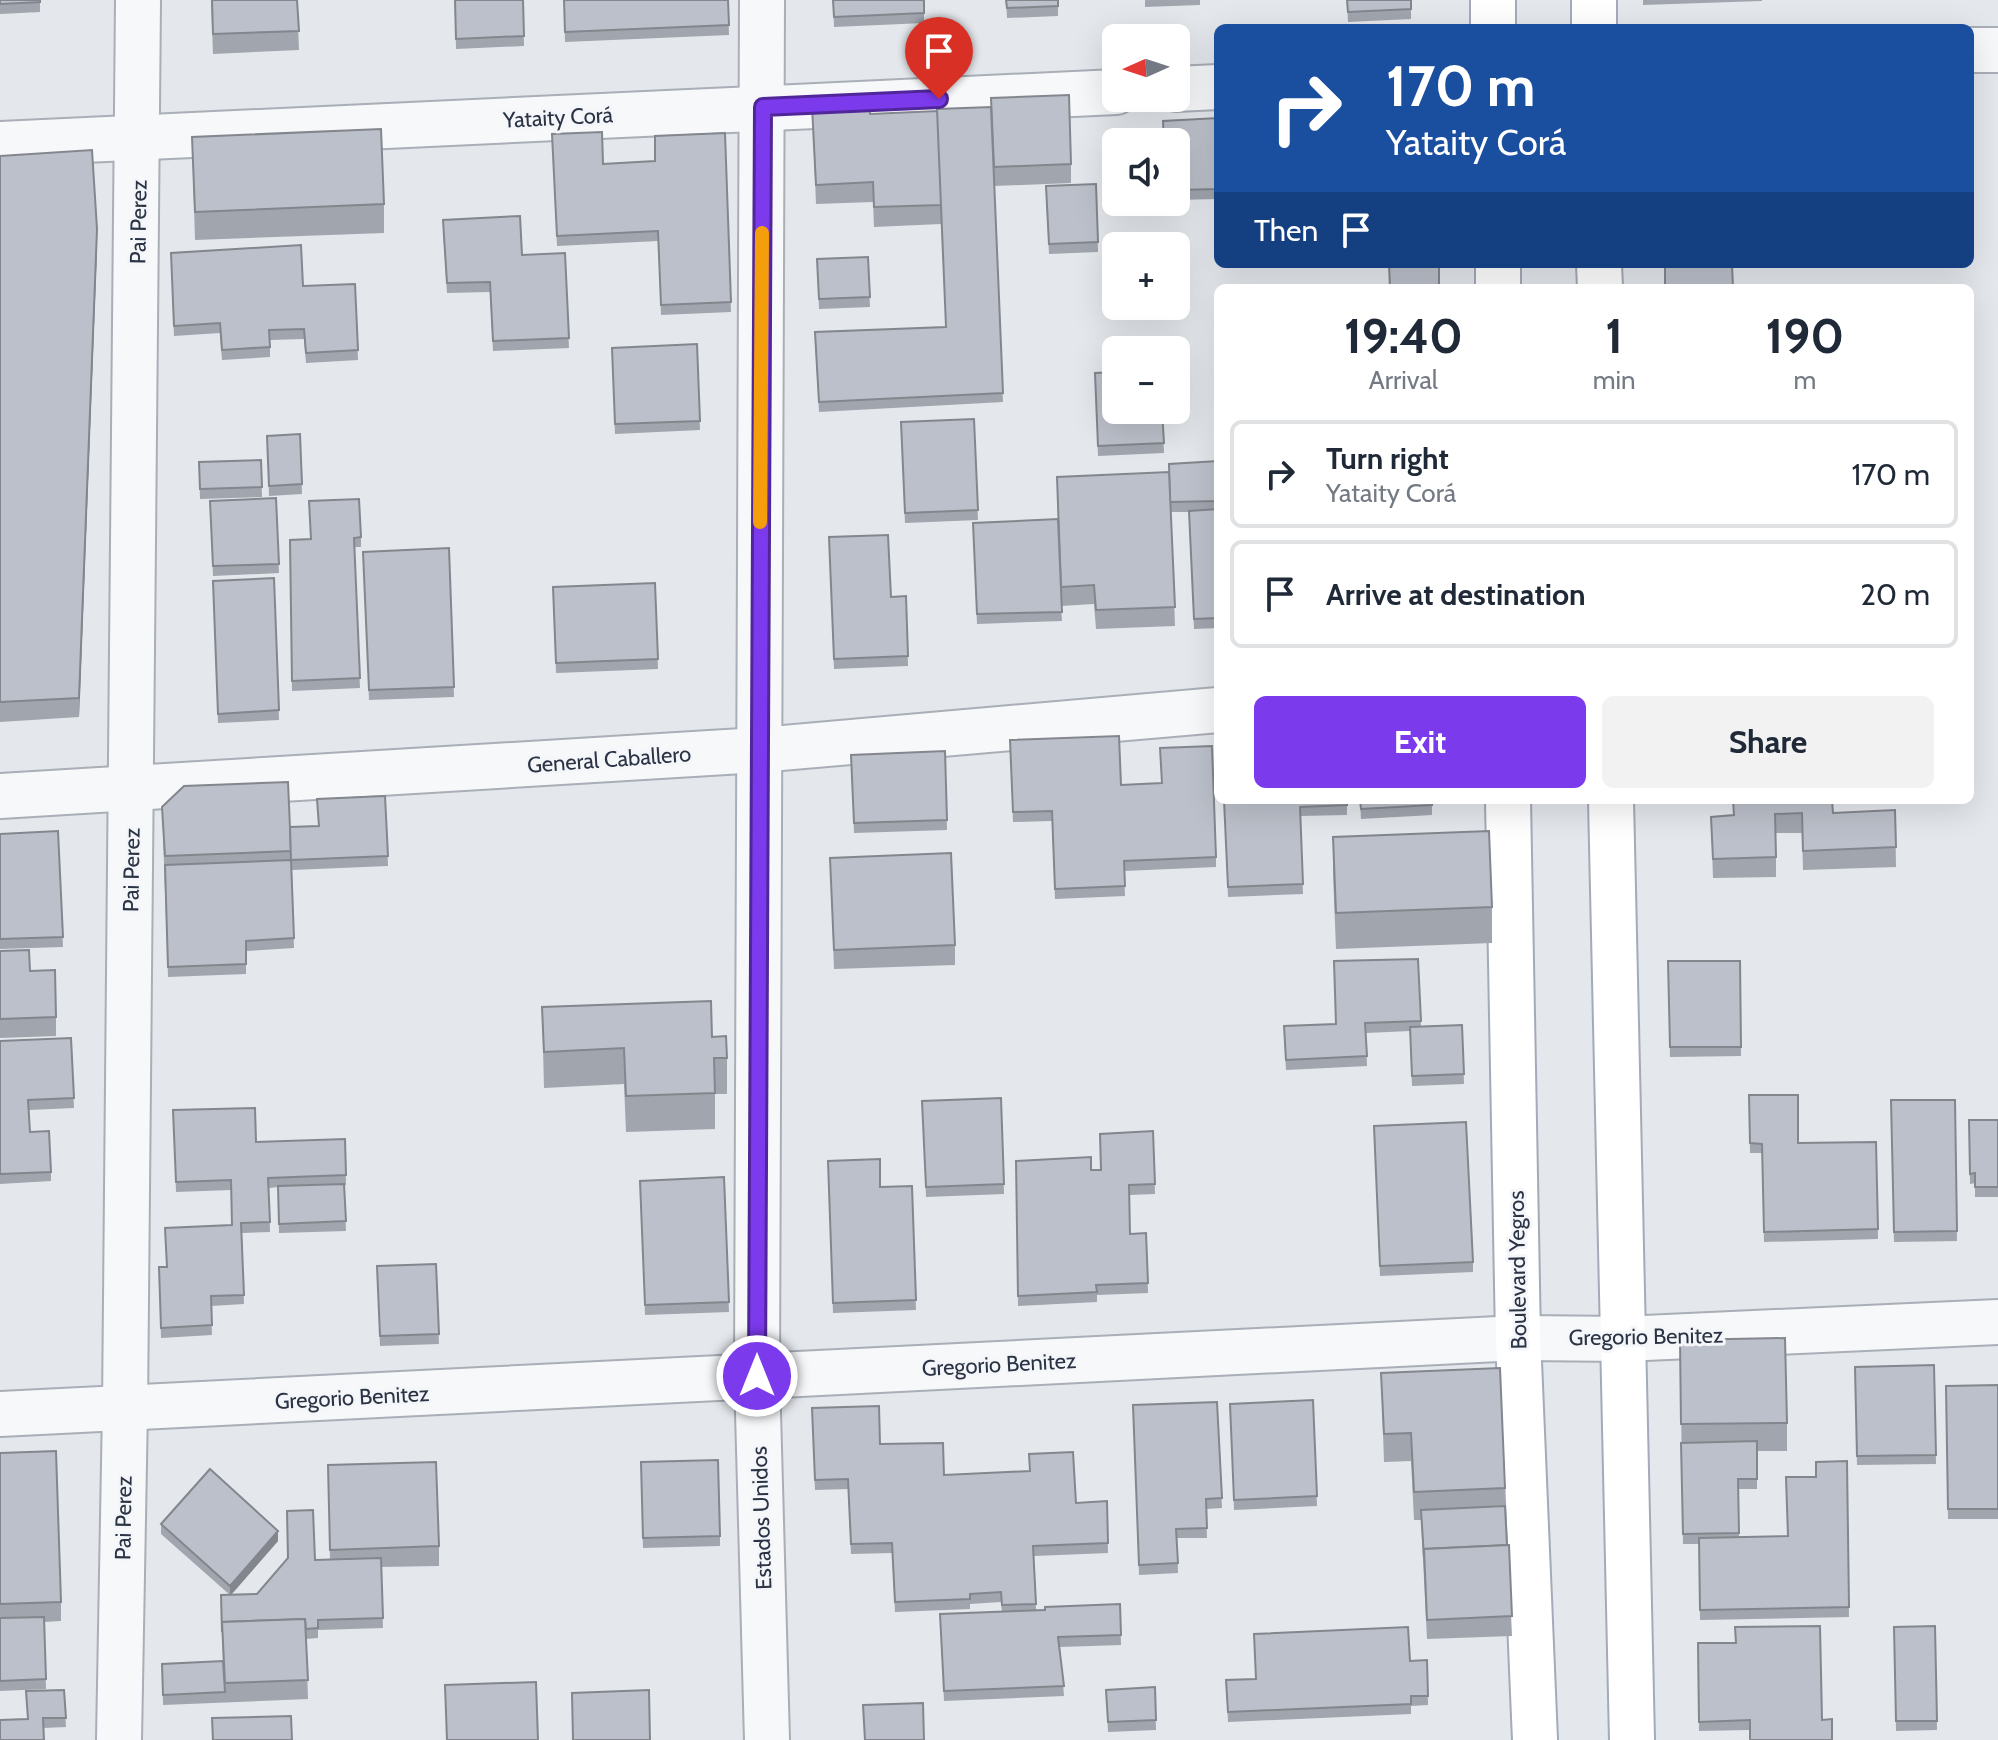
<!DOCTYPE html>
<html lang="en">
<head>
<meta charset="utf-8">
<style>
	:root { --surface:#fff; --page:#f2f2f3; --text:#1f2937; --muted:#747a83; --line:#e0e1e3; --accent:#7c3aed }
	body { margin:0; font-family:Cabin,sans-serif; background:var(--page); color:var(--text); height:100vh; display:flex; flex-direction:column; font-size:30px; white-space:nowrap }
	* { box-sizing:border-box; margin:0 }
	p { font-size:26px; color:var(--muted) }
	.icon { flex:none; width:44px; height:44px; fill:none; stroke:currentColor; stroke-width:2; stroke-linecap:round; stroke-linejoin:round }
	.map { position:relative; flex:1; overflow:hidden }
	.side { position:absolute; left:1214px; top:284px; width:760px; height:520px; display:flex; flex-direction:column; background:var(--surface); border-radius:12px; box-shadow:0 8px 32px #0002 }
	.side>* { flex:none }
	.banner { position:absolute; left:1214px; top:24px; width:760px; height:244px; border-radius:12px; box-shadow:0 8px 32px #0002; background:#1a4fa0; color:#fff; overflow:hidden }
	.needle { width:52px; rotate:267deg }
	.buttons { position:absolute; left:1102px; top:24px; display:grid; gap:16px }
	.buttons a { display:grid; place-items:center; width:88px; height:88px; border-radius:12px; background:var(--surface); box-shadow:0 8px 32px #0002; font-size:40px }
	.pin { position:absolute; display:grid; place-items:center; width:68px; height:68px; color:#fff; margin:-82px -34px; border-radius:50% 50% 50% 0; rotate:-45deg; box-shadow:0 0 8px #0007 }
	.pin .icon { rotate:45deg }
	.me { position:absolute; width:88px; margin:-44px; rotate:0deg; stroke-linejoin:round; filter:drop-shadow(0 0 6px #0008) }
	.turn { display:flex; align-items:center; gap:28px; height:168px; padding:0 40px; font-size:36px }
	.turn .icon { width:104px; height:104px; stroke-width:2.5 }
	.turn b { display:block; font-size:56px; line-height:68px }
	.then { display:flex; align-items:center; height:76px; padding:0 40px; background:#0003; gap:16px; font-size:30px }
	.eta { display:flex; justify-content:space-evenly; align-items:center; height:136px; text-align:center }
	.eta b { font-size:48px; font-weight:800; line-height:56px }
	.action { display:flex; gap:16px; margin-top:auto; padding:16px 40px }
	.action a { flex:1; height:92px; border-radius:12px; background:var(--accent); color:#fff; font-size:32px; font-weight:800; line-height:92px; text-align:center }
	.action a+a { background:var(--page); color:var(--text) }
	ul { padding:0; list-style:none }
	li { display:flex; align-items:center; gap:24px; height:108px; margin:0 16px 12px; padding:0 24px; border:4px solid var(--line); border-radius:12px }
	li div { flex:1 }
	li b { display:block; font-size:30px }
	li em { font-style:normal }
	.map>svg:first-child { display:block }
</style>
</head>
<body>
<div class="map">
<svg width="1998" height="1740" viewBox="0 0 1998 1740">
	<rect width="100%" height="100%" fill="#e4e7ec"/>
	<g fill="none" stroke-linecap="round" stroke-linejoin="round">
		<defs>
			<g id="minor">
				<polyline points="762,0 757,1376 767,1740"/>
				<polyline points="1970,50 1998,50"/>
				<polyline points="1176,89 1218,87"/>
				<polyline points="0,144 1116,92"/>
				<polyline points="0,796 759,750 1218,710"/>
				<polyline points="0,1414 1518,1338 1623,1339 1998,1322"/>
				<polyline points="119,1740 125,1408 138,0"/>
			</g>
			<g id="major">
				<polyline points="1493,0 1493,28"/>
				<polyline points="1594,0 1594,28"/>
				<polyline points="1498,264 1498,288"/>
				<polyline points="1599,264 1600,288"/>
				<polyline points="1508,800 1518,1338 1535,1740"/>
				<polyline points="1611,800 1632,1740"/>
			</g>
		</defs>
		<!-- minor casing -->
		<use href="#minor" stroke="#a9aeb7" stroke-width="48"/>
		<!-- major casing -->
		<use href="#major" stroke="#a3abb8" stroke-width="48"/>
		<!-- minor -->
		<use href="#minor" stroke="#f7f8fa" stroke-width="44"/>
		<!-- major -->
		<use href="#major" stroke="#fff" stroke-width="44"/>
	</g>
	<!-- wall -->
	<g fill="#a1a5ae">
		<polygon points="0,0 40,0 40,12 0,14"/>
		<polygon points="211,0 297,0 299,50 213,54"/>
		<polygon points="455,0 523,0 524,46 456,49"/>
		<polygon points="564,0 728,0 729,35 565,42"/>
		<polygon points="833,0 924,0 924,23 834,27"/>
		<polygon points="1006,0 1058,0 1058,16 1007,18"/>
		<polygon points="1145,0 1200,0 1200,5 1145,7"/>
		<polygon points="1347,0 1411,0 1411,19 1348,22"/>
		<polygon points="1643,0 1762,0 1762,1 1643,5"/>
		<polygon points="812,106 870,114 1071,164 1071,183 994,186 1003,402 819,412 815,342 946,327 941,224 874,227 873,202 816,204"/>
		<polygon points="1218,118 1218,199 1176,200 1176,142"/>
		<polygon points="725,133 731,312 661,315 658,241 557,246 552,134 603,164 655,161"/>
		<polygon points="192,137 384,204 384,233 195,240"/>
		<polygon points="0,156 97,248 79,717 0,722"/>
		<polygon points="1096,184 1098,252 1049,254 1046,196"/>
		<polygon points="443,230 522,255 565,253 569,348 493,351 490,292 447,293"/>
		<polygon points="171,253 303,286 355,284 358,360 306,363 304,339 270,340 270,357 222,360 220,333 174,336"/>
		<polygon points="868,257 870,307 819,309 817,259"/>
		<polygon points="697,344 700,430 615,434 612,348"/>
		<polygon points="1095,373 1162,410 1164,453 1098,456"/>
		<polygon points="974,419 978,520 905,523 901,422"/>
		<polygon points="300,434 302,494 269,496 267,436"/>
		<polygon points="261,460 262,497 200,499 199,462"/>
		<polygon points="1218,461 1218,628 1194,629 1189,512 1171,512 1175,626 1096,629 1094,604 1061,606 1062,621 977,624 973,523 1058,519 1057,477 1169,472"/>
		<polygon points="276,498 279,573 213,576 210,501"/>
		<polygon points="361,537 361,547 354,547 360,688 292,691 290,540"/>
		<polygon points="829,537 891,597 906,596 908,666 834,669"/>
		<polygon points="449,548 454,697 369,700 363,552"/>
		<polygon points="274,578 279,720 218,723 213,581"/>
		<polygon points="655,583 658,669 556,673 553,587"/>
		<polygon points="1010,740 1121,785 1216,857 1216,867 1124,871 1125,896 1055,899 1052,821 1013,822"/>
		<polygon points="945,751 947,830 854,833 851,755"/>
		<polygon points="385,796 388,866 292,870 294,948 246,951 246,974 168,977 162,807 290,827 318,826"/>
		<polygon points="1224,800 1347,800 1347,815 1300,816 1303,894 1228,897"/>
		<polygon points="1360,800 1432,800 1432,815 1361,819"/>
		<polygon points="1733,800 1832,800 1833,813 1895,810 1896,867 1803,870 1802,833 1776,833 1776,877 1713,878 1711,817 1733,815"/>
		<polygon points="58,831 63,947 0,949 0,834"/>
		<polygon points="1333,837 1492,907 1492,943 1336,949 1333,873"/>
		<polygon points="830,858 955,945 955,965 834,969"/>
		<polygon points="0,951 30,971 56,1017 56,1036 0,1038"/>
		<polygon points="1418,959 1421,1026 1462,1025 1464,1084 1412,1086 1410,1031 1366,1033 1367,1066 1286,1070 1284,1036 1336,1024"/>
		<polygon points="1668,961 1740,961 1741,1056 1670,1057"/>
		<polygon points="542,1007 712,1037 727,1058 727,1094 715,1094 715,1129 626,1132 624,1084 544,1088"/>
		<polygon points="71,1038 74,1108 29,1110 30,1132 51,1172 51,1181 0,1184 0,1041"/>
		<polygon points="1749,1095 1798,1143 1876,1142 1878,1239 1764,1242 1762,1153 1750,1153"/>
		<polygon points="1001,1098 1004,1194 926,1197 922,1101"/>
		<polygon points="1891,1100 1955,1100 1957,1241 1894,1242"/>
		<polygon points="173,1110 256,1142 345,1139 346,1185 344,1185 346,1231 279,1233 278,1187 269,1188 270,1232 242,1233 244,1304 211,1306 212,1335 161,1338 159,1267 167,1267 232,1225 231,1190 176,1192"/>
		<polygon points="1969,1120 1998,1120 1998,1197 1975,1197 1975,1183 1970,1184"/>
		<polygon points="1374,1126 1473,1262 1473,1272 1380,1276"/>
		<polygon points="1153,1131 1155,1194 1129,1195 1130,1234 1146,1233 1148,1293 1097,1295 1097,1302 1018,1306 1016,1161 1091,1170 1101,1170"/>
		<polygon points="828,1161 880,1187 912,1186 916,1310 833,1313"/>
		<polygon points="724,1177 729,1312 645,1315 640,1181"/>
		<polygon points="436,1264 439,1344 380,1346 377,1266"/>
		<polygon points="1680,1340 1787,1423 1787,1451 1757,1451 1757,1489 1738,1489 1739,1537 1788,1536 1816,1477 1847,1461 1849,1617 1700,1620 1699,1544 1683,1544"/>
		<polygon points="1934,1365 1936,1464 1857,1465 1855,1367"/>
		<polygon points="1500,1368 1512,1636 1427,1639 1421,1520 1414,1520 1411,1461 1384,1462 1381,1373"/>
		<polygon points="1998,1385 1998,1519 1948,1519 1946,1386"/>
		<polygon points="1313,1400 1317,1506 1234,1510 1230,1404"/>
		<polygon points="1217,1402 1222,1508 1206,1509 1207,1538 1177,1538 1178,1573 1139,1575 1133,1405"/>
		<polygon points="812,1408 880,1444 944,1475 1076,1503 1107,1501 1108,1553 1034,1556 1036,1610 1120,1604 1121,1645 1060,1647 1064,1696 944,1701 940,1614 1002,1612 1001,1602 970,1604 970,1609 895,1612 892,1553 851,1554 848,1489 815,1490"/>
		<polygon points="0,1453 61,1602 61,1621 44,1622 46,1689 0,1691"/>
		<polygon points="641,1462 720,1536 720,1546 643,1548"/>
		<polygon points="328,1465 439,1546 439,1566 381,1567 383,1628 318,1630 318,1638 306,1639 308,1699 163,1705 162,1664 223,1665 221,1595 230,1595 161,1534 161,1524 278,1541 231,1595 257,1594 315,1560 330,1560"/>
		<polygon points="1935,1626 1937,1730 1896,1731 1894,1627"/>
		<polygon points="1698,1643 1822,1720 1750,1730 1699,1731"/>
		<polygon points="1427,1660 1428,1705 1411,1706 1411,1714 1228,1722 1226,1680 1256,1679 1410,1661"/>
		<polygon points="1155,1687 1156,1730 1108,1732 1106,1690"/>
		<polygon points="64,1690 66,1727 43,1728 27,1719"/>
	</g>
	<!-- shaded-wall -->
	<g fill="#83868d">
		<polygon points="97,229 97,248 79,717 79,698"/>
		<polygon points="278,1531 278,1541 230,1596 230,1586"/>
	</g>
	<!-- building -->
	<g fill="#bbc0ca" stroke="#83868d" stroke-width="2">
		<polygon points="0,0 40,0 40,2 0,4"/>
		<polygon points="212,0 297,0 299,31 213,34"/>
		<polygon points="455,0 523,0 524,36 456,39"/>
		<polygon points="564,0 728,0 729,25 565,32"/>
		<polygon points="833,0 924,0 924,13 834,17"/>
		<polygon points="1006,0 1058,0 1058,6 1007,8"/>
		<polygon points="1347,0 1411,0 1411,9 1348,12"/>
		<polygon points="1069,95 1071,164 994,167 991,98"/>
		<polygon points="869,104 870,114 938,111 942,205 874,207 873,182 816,185 812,106"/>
		<polygon points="991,107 1003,393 819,402 815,332 946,327 937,109"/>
		<polygon points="1218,118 1218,189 1176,190 1176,142 1164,142 1163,121"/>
		<polygon points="381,129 384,204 195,212 192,137"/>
		<polygon points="602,132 603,164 655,161 655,136 725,133 731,302 661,305 658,231 557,236 552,134"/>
		<polygon points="92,150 97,229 79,698 0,702 0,156"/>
		<polygon points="1096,184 1098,242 1049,244 1046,186"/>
		<polygon points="520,216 522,255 565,253 569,338 493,341 490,282 447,283 443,220"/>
		<polygon points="301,245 303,286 355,284 358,350 306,353 304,329 269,330 270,347 222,350 220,323 174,326 171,253"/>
		<polygon points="868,257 870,297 819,299 817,259"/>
		<polygon points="1389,264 1439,264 1439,288 1390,288"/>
		<polygon points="1665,264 1732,264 1733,288 1665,288"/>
		<polygon points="697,344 700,421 615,424 612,348"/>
		<polygon points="1116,372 1116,410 1162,410 1164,443 1098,446 1095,373"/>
		<polygon points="974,419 978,510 905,513 901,422"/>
		<polygon points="300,434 302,484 269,486 267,436"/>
		<polygon points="261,460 262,487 200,489 199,462"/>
		<polygon points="1218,461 1218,501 1170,502 1169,464"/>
		<polygon points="1169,472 1175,607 1096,610 1094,585 1061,587 1057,477"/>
		<polygon points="276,498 279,564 213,566 210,501"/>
		<polygon points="359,499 361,537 354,538 360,678 292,681 290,540 311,539 309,501"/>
		<polygon points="1218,509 1218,618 1194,619 1189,511"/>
		<polygon points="1058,519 1062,612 977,614 973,523"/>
		<polygon points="888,535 891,597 906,596 908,656 834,659 829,537"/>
		<polygon points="449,548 454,687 369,690 363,552"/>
		<polygon points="274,578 279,710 218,714 213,581"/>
		<polygon points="655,583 658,659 556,663 553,587"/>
		<polygon points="1119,736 1121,785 1162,783 1160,748 1212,746 1216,857 1124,861 1125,886 1055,889 1052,811 1013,812 1010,740"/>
		<polygon points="945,751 947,820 854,823 851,755"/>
		<polygon points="288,782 291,851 165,856 162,807 184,786"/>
		<polygon points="385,796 388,856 291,860 290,827 319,826 317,799"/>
		<polygon points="1224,800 1347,800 1347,805 1300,807 1303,884 1228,887"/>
		<polygon points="1360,800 1432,800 1432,805 1361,809"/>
		<polygon points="1733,800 1832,800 1833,813 1895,810 1896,847 1803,851 1802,813 1775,814 1776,857 1713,859 1711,817 1734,815"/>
		<polygon points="58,831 63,937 0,939 0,834"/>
		<polygon points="1489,831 1492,907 1336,913 1333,837"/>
		<polygon points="951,853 955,945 834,950 830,858"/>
		<polygon points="291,860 294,938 246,941 246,964 168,967 165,865"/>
		<polygon points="29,950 30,971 55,970 56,1017 0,1019 0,951"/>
		<polygon points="1418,959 1421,1021 1365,1023 1367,1056 1286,1060 1284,1026 1336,1024 1334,961"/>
		<polygon points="1668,961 1740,961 1741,1047 1670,1047"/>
		<polygon points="711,1001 712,1037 726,1036 727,1058 714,1058 715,1093 626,1096 624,1048 544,1052 542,1007"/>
		<polygon points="1462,1025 1464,1074 1412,1076 1410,1027"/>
		<polygon points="71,1038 74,1098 28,1100 30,1132 49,1131 51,1172 0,1174 0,1041"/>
		<polygon points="1749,1095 1798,1095 1798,1143 1876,1142 1878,1229 1764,1232 1762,1144 1750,1143"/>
		<polygon points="1001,1098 1004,1184 926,1187 922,1101"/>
		<polygon points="1891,1100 1955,1100 1957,1231 1894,1232"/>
		<polygon points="255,1108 256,1142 345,1139 346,1175 268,1178 270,1222 241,1223 244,1295 211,1296 212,1325 161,1328 159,1267 167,1267 165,1228 232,1225 231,1180 176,1182 173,1110"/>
		<polygon points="1969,1120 1998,1120 1998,1187 1975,1187 1975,1173 1970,1174"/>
		<polygon points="1466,1122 1473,1262 1380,1266 1374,1126"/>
		<polygon points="1153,1131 1155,1184 1129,1185 1130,1234 1146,1233 1148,1283 1096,1285 1097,1292 1018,1296 1016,1161 1091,1157 1091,1170 1101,1170 1100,1134"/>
		<polygon points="880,1159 880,1187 912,1186 916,1300 833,1303 828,1161"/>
		<polygon points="724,1177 729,1302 645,1305 640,1181"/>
		<polygon points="344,1184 346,1221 279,1224 278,1186"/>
		<polygon points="436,1264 439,1334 380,1336 377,1266"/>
		<polygon points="1785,1338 1787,1423 1681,1424 1680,1340"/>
		<polygon points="1934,1365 1936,1455 1857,1456 1855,1367"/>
		<polygon points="1500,1368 1505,1488 1414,1492 1411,1433 1384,1434 1381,1373"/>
		<polygon points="1998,1385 1998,1509 1948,1509 1946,1386"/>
		<polygon points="1313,1400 1317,1496 1234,1500 1230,1404"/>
		<polygon points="1217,1402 1222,1498 1206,1499 1207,1528 1176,1529 1178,1563 1139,1565 1133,1405"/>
		<polygon points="879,1406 880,1444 943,1443 944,1475 1030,1471 1029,1454 1073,1452 1076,1503 1107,1501 1108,1543 1033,1546 1036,1604 1002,1605 1001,1592 970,1594 970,1599 895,1602 892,1543 851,1544 848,1479 815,1480 812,1408"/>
		<polygon points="1757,1441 1757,1479 1738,1479 1739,1533 1683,1534 1681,1443"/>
		<polygon points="56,1451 61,1602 0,1604 0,1453"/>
		<polygon points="718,1460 720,1536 643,1538 641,1462"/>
		<polygon points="1847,1461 1849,1607 1700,1610 1699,1538 1788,1536 1786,1477 1816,1477 1816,1462"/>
		<polygon points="436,1462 439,1546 330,1550 328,1465"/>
		<polygon points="210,1469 278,1531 230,1586 161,1524"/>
		<polygon points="1505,1506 1507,1545 1424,1549 1424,1557 1421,1510"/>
		<polygon points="313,1510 315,1560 381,1558 383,1618 318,1620 318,1628 306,1629 305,1619 222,1622 222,1632 221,1595 257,1594 288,1558 287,1511"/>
		<polygon points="1509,1545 1512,1616 1427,1620 1424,1549"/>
		<polygon points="1120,1604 1121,1635 1058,1637 1064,1686 944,1691 940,1614 1045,1610 1045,1607"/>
		<polygon points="44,1617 46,1679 0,1681 0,1618"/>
		<polygon points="305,1619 308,1680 225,1683 222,1622"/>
		<polygon points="1820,1626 1822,1720 1832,1719 1832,1740 1750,1740 1750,1720 1699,1722 1698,1643 1736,1643 1735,1627"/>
		<polygon points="1935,1626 1937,1721 1896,1721 1894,1627"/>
		<polygon points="1408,1627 1410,1661 1427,1660 1428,1696 1411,1696 1411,1704 1228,1712 1226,1680 1256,1679 1254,1634"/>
		<polygon points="223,1661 225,1692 163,1695 162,1664"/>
		<polygon points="536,1682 538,1740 447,1740 445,1685"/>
		<polygon points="1155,1687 1156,1720 1108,1722 1106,1690"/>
		<polygon points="64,1690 66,1718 43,1718 44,1740 0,1740 0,1720 28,1719 26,1691"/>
		<polygon points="649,1690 650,1740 573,1740 572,1693"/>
		<polygon points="923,1703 924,1740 865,1740 863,1705"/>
		<polygon points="291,1716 292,1740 213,1740 212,1718"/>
	</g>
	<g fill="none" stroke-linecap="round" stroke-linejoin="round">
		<defs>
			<polyline id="route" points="757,1376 763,107 939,99"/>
		</defs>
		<!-- route casing -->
		<use href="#route" stroke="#51269a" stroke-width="20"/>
		<!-- route -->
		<use href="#route" stroke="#7c3aed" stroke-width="14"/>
		<!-- slow -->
		<polyline stroke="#f59e0b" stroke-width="14" points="760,522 762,233"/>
	</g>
	<g text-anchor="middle" stroke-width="6" stroke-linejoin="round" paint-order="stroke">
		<!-- street labels -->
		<g font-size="22" fill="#2b3445" stroke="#f4f6f9">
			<text transform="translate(558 117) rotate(-3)" y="8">Yataity Corá</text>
			<text transform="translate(138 222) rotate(-89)" y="8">Pai Perez</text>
			<text transform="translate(609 759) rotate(-4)" y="8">General Caballero</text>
			<text transform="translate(131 870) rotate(-89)" y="8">Pai Perez</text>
			<text transform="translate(1517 1270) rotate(-91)" y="8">Boulevard Yegros</text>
			<text transform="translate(1646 1336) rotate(-1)" y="8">Gregorio Benitez</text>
			<text transform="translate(999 1364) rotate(-3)" y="8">Gregorio Benitez</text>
			<text transform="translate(352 1397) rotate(-3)" y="8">Gregorio Benitez</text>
			<text transform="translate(123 1518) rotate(-89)" y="8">Pai Perez</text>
			<text transform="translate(761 1518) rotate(-92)" y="8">Estados Unidos</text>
		</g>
	</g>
</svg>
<div class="buttons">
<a><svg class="needle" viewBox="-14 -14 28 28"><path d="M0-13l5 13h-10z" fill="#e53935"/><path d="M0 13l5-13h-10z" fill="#747a83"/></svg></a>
<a><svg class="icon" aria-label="sound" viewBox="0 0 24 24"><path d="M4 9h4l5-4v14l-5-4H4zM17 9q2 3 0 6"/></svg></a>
<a>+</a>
<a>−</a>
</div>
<div class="pin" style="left:939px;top:99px;background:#d93025"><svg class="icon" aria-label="arrive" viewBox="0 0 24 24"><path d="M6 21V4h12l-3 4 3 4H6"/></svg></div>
<svg class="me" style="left:757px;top:1376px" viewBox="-20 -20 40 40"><circle r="17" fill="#7c3aed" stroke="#fff" stroke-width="3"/><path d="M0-11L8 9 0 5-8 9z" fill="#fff"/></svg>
<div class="banner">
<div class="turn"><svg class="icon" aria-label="right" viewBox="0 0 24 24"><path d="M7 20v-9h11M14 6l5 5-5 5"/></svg><div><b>170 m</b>Yataity Corá</div></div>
<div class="then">Then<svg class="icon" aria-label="arrive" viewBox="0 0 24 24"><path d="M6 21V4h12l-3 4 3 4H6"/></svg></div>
</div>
<section class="side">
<div class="eta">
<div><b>19:40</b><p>Arrival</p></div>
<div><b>1</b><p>min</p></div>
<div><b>190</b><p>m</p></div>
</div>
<ul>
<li><svg class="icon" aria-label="right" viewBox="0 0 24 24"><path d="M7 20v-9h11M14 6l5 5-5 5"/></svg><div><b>Turn right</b><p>Yataity Corá</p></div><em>170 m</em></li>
<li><svg class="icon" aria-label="arrive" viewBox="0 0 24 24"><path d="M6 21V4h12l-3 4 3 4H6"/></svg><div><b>Arrive at destination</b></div><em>20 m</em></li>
</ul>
<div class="action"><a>Exit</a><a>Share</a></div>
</section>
</div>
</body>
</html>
